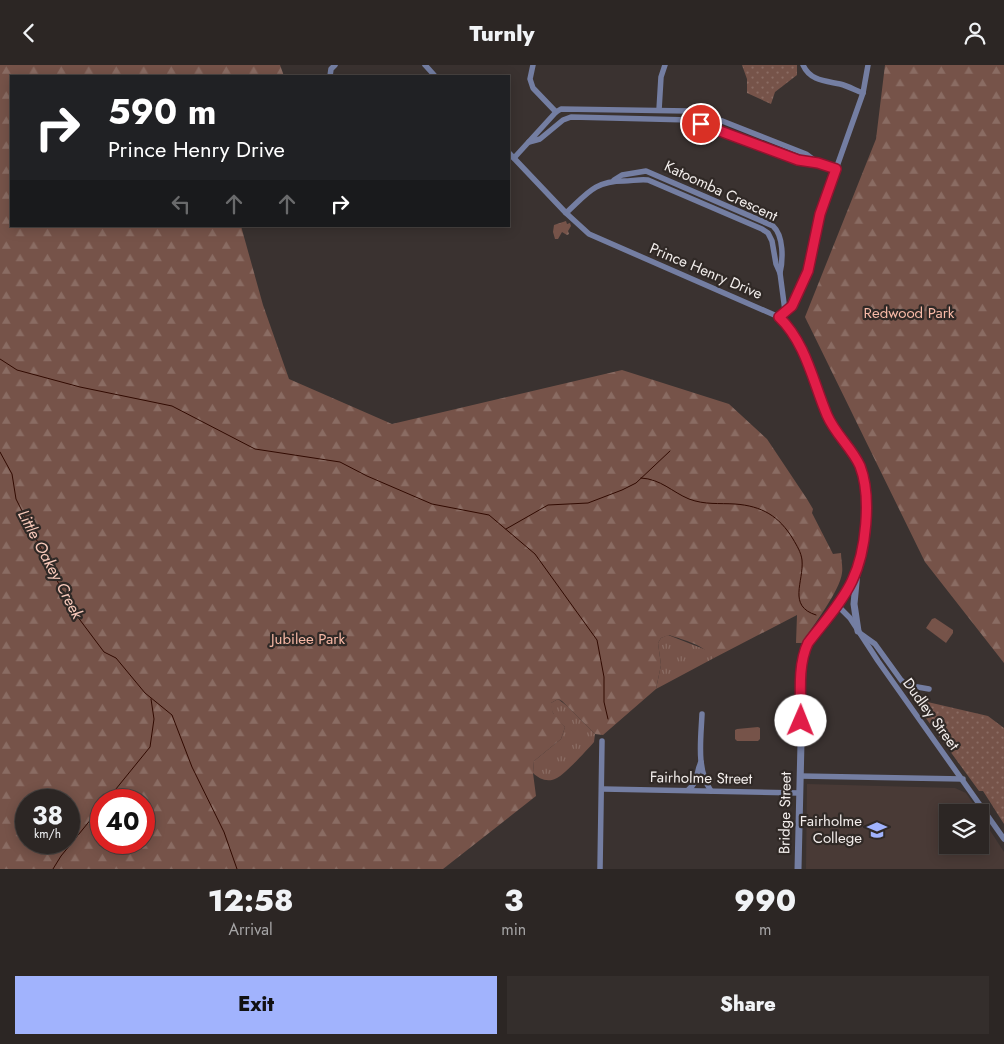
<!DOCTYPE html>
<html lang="en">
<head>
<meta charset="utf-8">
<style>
	:root { --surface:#2c2624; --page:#342e2c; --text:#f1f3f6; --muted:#a6a5a6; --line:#484341; --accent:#a1b3fd }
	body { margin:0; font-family:Jost,sans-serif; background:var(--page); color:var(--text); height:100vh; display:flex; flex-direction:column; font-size:19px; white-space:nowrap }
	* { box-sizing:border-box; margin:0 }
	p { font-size:16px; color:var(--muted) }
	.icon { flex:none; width:28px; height:28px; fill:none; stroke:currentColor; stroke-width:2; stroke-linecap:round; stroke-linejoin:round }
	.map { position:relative; height:804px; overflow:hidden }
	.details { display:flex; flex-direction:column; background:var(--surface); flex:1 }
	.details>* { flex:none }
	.banner { position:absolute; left:10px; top:10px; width:500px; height:152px; border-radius:0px; box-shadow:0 2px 12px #0003,0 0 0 1px var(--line); background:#202124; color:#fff; overflow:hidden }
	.tools { position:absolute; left:939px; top:739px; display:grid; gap:10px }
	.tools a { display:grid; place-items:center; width:50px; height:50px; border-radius:0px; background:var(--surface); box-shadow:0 2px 12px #0003,0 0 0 1px var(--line); font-size:25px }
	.speed { position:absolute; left:15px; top:724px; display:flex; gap:10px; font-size:25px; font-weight:700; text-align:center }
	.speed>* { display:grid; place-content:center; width:65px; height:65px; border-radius:50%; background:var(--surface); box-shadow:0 2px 12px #0003,0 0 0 1px var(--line); line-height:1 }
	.speed small { font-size:12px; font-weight:400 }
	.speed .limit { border:8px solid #d22; background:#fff; color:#111 }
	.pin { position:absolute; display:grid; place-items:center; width:42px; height:42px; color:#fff; margin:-21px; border:2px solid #fff; border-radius:50%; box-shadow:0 1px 5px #0007 }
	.me { position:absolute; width:55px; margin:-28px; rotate:1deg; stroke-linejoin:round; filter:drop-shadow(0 0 4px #0008) }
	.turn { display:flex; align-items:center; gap:18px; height:105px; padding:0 15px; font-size:22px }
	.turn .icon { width:65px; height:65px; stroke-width:2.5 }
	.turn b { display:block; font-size:35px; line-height:42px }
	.lanes { display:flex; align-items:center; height:48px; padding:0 15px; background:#0003; justify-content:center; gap:25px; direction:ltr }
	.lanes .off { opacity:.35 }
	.eta { display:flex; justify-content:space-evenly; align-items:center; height:85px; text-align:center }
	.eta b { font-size:30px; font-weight:800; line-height:35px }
	.action { display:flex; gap:10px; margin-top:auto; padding:10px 15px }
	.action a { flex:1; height:58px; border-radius:0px; background:var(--accent); color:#111; font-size:20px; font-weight:800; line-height:58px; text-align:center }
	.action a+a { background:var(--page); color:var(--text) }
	header { display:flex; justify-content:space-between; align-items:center; height:65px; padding:0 15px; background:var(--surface); font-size:22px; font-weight:800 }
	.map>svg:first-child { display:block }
</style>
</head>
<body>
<header><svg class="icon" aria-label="back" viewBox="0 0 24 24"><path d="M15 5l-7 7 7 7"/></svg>Turnly<svg class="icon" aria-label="person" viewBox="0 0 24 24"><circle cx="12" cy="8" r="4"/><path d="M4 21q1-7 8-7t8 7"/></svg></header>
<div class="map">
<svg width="1004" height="804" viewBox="0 0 1004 804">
	<defs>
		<pattern id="grass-tufts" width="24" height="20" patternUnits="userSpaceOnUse" patternTransform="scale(1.25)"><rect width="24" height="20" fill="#765349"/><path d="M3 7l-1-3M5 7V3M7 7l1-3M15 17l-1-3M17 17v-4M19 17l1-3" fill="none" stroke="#8a6c63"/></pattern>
		<pattern id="forest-firs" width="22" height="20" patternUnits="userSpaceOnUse" patternTransform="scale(1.25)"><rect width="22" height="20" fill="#765349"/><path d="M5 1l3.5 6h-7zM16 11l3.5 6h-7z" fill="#8a6c63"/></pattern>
		<pattern id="park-dots" width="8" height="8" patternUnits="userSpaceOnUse" patternTransform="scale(1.25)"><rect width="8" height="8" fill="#765349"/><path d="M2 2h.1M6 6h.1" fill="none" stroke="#8a6c63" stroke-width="1.8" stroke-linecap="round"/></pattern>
	</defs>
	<rect width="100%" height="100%" fill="#3a3230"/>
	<!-- built -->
	<polygon fill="#493a36" points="807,719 955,723 966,728 979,747 948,748 948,780 980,780 980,750 1004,787 1004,804 806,804"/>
	<!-- grass -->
	<g fill="url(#grass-tufts)">
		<polygon points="668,570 709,586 714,593 656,624 661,600 658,578 661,573"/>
		<path d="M558,634L567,641L595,669L594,677C587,685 565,709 557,713C548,718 539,714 533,708L534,696L561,674L565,662C559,655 550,649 551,638Z"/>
	</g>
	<!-- forest -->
	<g fill="url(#forest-firs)" fill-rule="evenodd">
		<path d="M0,0H280L284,11H11V161H241L263,240L289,314L392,359L622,305L729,339L767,374L807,434L813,444L812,448L833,489L841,488C841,494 843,502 842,508C840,526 812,562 802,578H796L797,550L714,593C704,580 684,575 669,570L661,573L658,578L661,600L656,624L603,670L595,669L562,636L558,634L551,638L553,648L565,662L561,674L534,696L533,708L536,731L443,804H0ZM26,735H69V778H26ZM101,735H144V778H101Z"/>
		<polygon points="885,0 1004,0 1004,598 925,497 805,252 876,74"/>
		<polygon points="566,156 567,159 570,158 571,161 568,166 569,169 567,170 562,167 558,174 555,174 553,167 554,160"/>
	</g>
	<!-- park -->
	<g fill="url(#park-dots)">
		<polygon points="742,0 797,0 797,10 775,27 771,39 747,28 747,14"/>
		<polygon points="919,635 988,651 1004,663 1004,759 983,726 979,726 920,645"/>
	</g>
	<!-- garden -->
	<g fill="#765349">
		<polygon points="935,553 953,565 953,568 946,578 926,563 932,554"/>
		<polygon points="758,662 760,663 760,674 758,676 737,676 735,674 735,665 737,664"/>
	</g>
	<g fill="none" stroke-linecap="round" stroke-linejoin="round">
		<!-- stream -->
		<g stroke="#310a01" stroke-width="1">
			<polyline points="0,294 17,305 80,322 172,341 255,384 340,397 367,411 432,439 489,450 535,489 597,575 604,612 604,637 608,654"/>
			<polyline points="0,387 12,409 16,434 71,543 104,587 116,593 145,628 172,650 192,702 224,767 237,804"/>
			<path d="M641,413C661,414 672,427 689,434C705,440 719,438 735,439C762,441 779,451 793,474C797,481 801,487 802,495C804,517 787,541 816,550"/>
			<polyline points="506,464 548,440 588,438 622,425 636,418 670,386"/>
			<polyline points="107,735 150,682 154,654 151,634"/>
			<polyline points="53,804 61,791 101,742"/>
		</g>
		<!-- minor -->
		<g stroke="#747ea2" stroke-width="5.5">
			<polyline points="425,0 435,11"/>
			<polyline points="533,0 530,14 533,23 556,47"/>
			<path d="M803,0C810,16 826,16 840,19C848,21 855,25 863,28"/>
			<polyline points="330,11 331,4 335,0"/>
			<polyline points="659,45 661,12 665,0"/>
			<polyline points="529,77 540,74 563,55 571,52 690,55 798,95 818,98 836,104"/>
			<polyline points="509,88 566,148 589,169 779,252 793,241 808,206 820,149 863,28 868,0"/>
			<polyline points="514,93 556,47 561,44 689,46 702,48 806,89 818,98"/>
			<path d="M614,115L622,110L646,106L773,161C784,171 783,195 780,208"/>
			<path d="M566,148C587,129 594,116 624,116C632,116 639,114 648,115L762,164L768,168L772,176L776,199L780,208L785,246"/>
			<polyline points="837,540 850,553 878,596 1004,774"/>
			<polyline points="861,569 875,579 901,615 906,620 929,624"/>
			<path d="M702,649C701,674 696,704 711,726"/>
			<polyline points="800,711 963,714"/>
			<polyline points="603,724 799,728"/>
			<path d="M688,725C700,715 695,709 701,697"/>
			<polyline points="600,804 602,676"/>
		</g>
		<!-- tertiary -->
		<g stroke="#747ea2" stroke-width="7">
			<path d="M779,252C799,272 811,302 820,329C823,337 825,346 829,354C840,376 861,394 866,420C870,443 864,484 856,506C848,526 834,543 821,561C814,571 806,580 803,593L798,804"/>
			<polyline points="857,507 854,539 858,566"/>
		</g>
	</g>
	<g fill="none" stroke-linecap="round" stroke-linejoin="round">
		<defs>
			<path id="route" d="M701,59L798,95L818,98L836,104L820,149L808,206L792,241L779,252C806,278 813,317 827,350C835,369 852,383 860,401C872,432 866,487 852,516C841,539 823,558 808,578C797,601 801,632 801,656"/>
		</defs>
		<!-- route casing -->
		<use href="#route" stroke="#92132f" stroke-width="12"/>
		<!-- route -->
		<use href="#route" stroke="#e11d48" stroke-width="9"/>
	</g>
	<!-- icons -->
	<defs>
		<symbol id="school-bare" viewBox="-9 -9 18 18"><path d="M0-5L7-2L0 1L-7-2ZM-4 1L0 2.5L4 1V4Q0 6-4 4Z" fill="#a1b3fd" stroke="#302926" stroke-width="2.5" paint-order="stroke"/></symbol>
	</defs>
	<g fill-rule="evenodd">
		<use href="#school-bare" x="863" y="751" width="28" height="28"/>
	</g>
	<g text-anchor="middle" stroke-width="4.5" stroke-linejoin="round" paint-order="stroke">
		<!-- street labels -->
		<g font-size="15" fill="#f2edeb" stroke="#302926">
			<text transform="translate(721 126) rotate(25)" y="5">Katoomba Crescent</text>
			<text transform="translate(706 206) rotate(23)" y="5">Prince Henry Drive</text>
			<text transform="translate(931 649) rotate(54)" y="5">Dudley Street</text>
			<text transform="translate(701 713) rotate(1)" y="5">Fairholme Street</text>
			<text transform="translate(785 748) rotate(-89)" y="5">Bridge Street</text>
		</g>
		<!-- park labels -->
		<g font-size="15" fill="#f7b9a6" stroke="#302926">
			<text x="909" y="253">Redwood Park</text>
			<text x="308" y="579">Jubilee Park</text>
		</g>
		<!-- poi labels -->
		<g font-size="15" fill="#f2edeb" stroke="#302926" text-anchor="end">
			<text x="862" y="761">Fairholme<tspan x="862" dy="17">College</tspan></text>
		</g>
		<!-- water labels -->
		<g font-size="16" font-style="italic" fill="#f9cabb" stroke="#302926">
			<text transform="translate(51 499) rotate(62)" y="6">Little Oakey Creek</text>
		</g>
	</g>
</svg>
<div class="tools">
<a><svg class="icon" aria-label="layers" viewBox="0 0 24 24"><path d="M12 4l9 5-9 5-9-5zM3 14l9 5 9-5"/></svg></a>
</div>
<div class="speed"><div>38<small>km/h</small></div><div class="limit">40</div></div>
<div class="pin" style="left:701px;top:59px;background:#d93025"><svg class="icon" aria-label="arrive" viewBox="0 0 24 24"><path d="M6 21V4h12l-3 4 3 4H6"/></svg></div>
<svg class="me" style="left:801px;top:656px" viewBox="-20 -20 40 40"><circle r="19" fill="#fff"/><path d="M0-13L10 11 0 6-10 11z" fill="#e11d48"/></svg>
<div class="banner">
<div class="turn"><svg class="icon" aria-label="right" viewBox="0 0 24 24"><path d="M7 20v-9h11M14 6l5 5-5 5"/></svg><div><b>590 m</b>Prince Henry Drive</div></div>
<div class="lanes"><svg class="icon off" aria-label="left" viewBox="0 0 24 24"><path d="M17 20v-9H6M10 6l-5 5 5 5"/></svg><svg class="icon off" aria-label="ahead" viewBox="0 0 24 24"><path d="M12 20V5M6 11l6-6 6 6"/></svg><svg class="icon off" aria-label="ahead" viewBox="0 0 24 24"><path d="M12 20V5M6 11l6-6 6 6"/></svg><svg class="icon" aria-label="right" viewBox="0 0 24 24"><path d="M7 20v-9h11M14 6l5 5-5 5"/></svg></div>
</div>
</div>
<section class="details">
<div class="eta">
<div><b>12:58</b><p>Arrival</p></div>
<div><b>3</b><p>min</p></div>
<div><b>990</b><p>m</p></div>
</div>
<div class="action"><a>Exit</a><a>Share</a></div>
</section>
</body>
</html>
